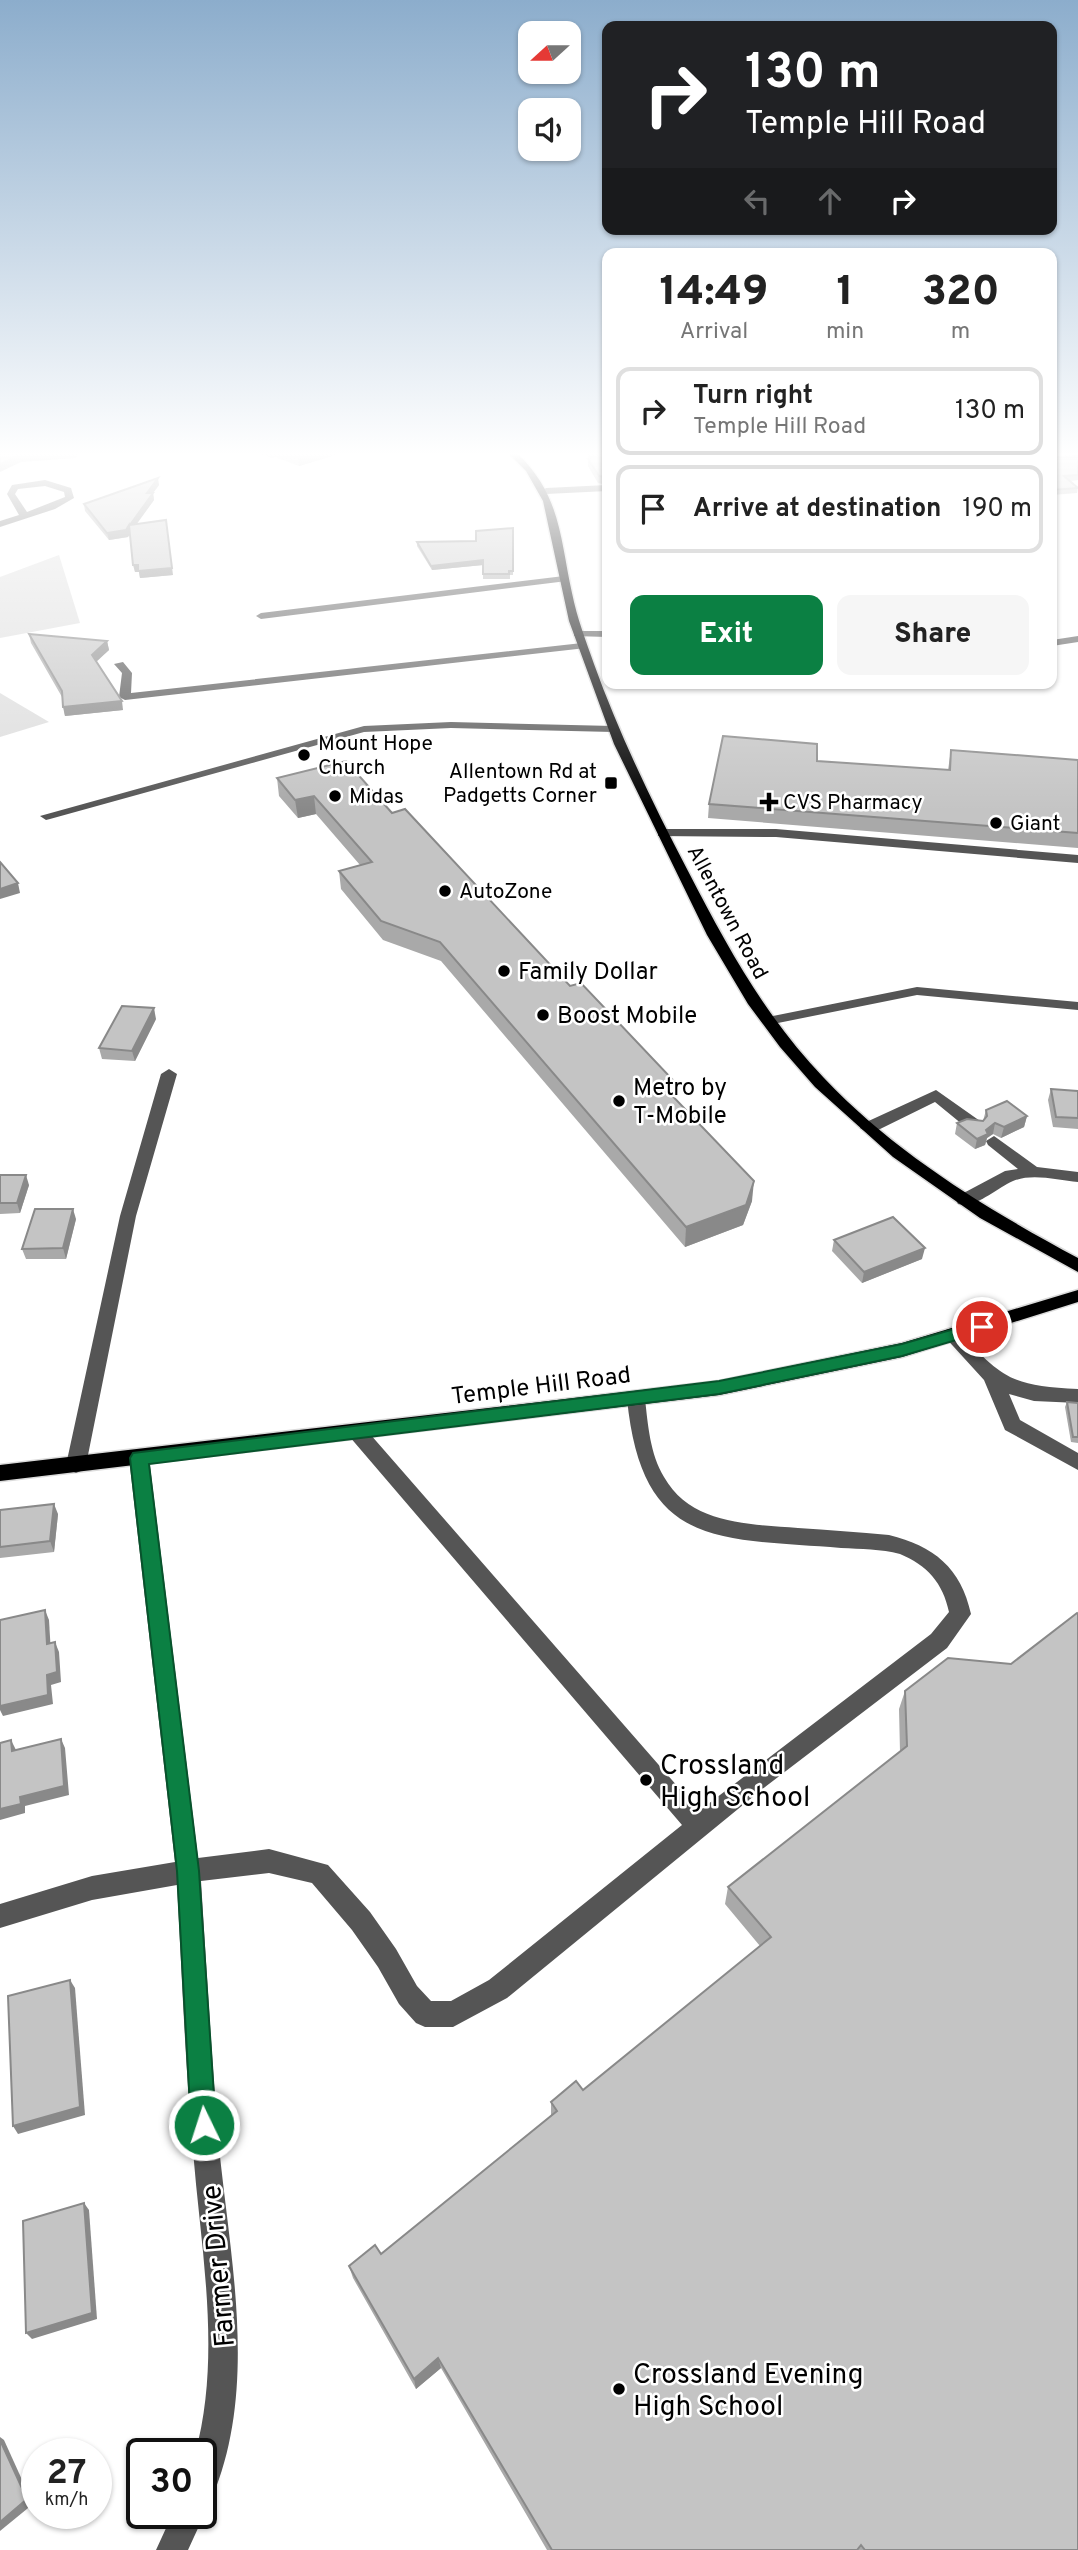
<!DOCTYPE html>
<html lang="en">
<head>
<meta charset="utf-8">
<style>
	:root { --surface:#fff; --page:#f6f6f6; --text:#222; --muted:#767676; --line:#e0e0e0; --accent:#0b8043 }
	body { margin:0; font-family:Overpass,sans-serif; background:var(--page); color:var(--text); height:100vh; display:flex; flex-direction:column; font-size:26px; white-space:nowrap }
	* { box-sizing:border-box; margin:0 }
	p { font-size:23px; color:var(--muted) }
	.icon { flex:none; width:38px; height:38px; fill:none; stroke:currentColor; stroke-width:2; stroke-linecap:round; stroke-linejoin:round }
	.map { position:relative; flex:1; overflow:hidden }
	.panel { position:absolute; left:602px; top:248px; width:455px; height:441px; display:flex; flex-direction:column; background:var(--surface); border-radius:14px; box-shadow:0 2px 5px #0004 }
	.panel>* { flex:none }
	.hud { position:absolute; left:602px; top:21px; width:455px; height:214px; border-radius:14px; box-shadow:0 2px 5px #0004; background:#202124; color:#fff; overflow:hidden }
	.needle { width:46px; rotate:249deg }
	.buttons { position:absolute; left:518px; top:21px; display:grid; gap:14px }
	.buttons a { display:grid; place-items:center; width:63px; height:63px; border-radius:14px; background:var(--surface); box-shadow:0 2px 5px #0004; font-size:35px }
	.speed { position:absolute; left:21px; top:2438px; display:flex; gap:14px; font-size:35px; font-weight:700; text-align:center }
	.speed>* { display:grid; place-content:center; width:91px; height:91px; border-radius:50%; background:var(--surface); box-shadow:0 2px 5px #0004; line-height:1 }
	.speed small { font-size:18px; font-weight:400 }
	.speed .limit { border:4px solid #111; border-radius:10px; background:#fff; color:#111 }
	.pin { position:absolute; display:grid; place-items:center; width:60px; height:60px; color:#fff; margin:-30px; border:4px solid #fff; border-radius:50%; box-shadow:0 2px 7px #0007 }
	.me { position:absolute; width:77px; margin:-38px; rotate:356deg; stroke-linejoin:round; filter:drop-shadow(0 0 5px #0008) }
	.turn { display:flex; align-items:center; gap:24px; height:147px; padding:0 28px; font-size:32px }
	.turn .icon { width:91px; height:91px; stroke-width:2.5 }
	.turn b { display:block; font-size:49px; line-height:60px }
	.lanes { display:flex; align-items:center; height:66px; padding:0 28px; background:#0003; justify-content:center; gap:35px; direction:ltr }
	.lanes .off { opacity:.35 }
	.eta { display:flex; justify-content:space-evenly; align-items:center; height:119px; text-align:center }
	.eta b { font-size:42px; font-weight:800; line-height:49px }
	.button { display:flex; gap:14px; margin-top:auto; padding:14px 28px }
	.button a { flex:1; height:80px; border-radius:14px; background:var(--accent); color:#fff; font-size:28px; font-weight:800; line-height:80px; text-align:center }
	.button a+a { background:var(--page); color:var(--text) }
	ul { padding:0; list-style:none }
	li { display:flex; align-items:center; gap:21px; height:88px; margin:0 14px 10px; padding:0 14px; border:4px solid var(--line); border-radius:14px }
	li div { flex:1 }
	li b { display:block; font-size:26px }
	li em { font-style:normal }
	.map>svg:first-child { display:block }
</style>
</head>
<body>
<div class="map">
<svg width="1078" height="2550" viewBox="0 0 1078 2550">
	<rect width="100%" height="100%" fill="#fff"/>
	<!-- green -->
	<g fill="#dcdcdc">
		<polygon points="59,555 80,623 0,638 0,577"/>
		<polygon points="0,693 49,722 0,737"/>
	</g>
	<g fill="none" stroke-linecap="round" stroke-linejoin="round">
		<defs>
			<g id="major">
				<path d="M509,454H518C561,496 560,538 572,593C577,618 586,641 594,664C620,736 653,804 688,871C728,948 764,1015 824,1078C896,1154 987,1209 1078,1258V1272L980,1218L893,1157L815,1087L780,1047L748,1004L707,935L614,744L569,621L543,501L526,471Z"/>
				<polygon points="1078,1290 1078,1302 902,1357 719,1395 0,1481 0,1465 719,1381 902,1343"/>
			</g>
		</defs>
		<!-- major casing -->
		<use href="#major" stroke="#dbdbdb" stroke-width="3"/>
		<!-- minor -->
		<g fill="#555" fill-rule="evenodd">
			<polygon points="1078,455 1078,461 1052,461 1052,456"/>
			<path d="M45,480L71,488L74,498L55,509L0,527V521L19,515L7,494L12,485ZM45,486L64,492L65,497L27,512L15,494L18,489Z"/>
			<polygon points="607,485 607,491 546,494 542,491 546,488"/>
			<polygon points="564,576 569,579 567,581 261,619 256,616 261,613"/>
			<polygon points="578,631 607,631 607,637 574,636 574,632"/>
			<polygon points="1078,636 1078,642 1052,646 1052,640"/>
			<polygon points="582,643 586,644 586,648 125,700 119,697 122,673 114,664 123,662 132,673 131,693"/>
			<polygon points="451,722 613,726 619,729 613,732 451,728 364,732 50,819 46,820 40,816 364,726"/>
			<polygon points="662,829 776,829 1078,855 1078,863 776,837 658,836 658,830"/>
			<polygon points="917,987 1078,1002 1078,1010 917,995 768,1025 761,1021 768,1017"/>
			<polygon points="169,1069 177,1074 136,1216 86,1465 83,1470 76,1473 69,1470 66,1465 120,1216 161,1074"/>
			<polygon points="936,1090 980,1121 982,1125 980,1129 968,1129 935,1102 874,1132 868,1133 860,1128 862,1124"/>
			<path d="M994,1136L1037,1167L1078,1172V1182C1058,1180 1032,1173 1013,1181C997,1188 975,1209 958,1204L956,1200L958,1196L1005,1171L1018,1169L988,1145L986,1141Z"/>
			<path d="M952,1328L958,1330C1002,1379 1012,1386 1078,1389V1403L1034,1401L1009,1394L1020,1420L1078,1453V1470L1005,1430L984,1380L943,1335L946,1330Z"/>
			<path d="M636,1392L643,1394L645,1399C648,1425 650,1454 664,1477C691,1525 750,1524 798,1528C828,1530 859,1532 889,1535C934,1546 961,1568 971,1614L947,1648L765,1787L507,1998L453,2027H425L416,2023L399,2004L378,1967L352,1930L312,1883L269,1873L201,1881C206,1962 211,2044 217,2125C227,2247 261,2381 212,2498L201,2502V2454H195C222,2356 201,2251 193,2151C185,2063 182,1974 177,1885L92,1900L0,1928V1904L92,1876L175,1862L129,1458L132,1453L139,1450L146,1453L149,1458L198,1858L269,1849L328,1865L370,1912L396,1949L417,1986L431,2001H451L489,1980L682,1825L349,1436L346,1431L349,1426L356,1424L363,1426L699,1811L931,1634L949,1612C943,1583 927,1565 900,1554C881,1549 861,1549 841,1548C717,1538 642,1549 627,1399L629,1394Z"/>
			<polygon points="201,2505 205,2513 188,2550 156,2550 173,2513 201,2513"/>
		</g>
		<!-- major -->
		<use href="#major" fill="#000" fill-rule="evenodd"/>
	</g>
	<!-- wall -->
	<g fill="#a9a9a9">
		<polygon points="261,454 339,454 299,466 275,457 271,458"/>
		<polygon points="585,454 607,454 607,485 598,483 588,466 588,459 590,458"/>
		<polygon points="1052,454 1053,459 1078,459 1078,480 1070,481 1078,487 1077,493 1052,495 1052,454 1054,454"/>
		<polygon points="159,485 153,493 154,500 136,524 173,575 140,578 139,572 135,572 130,533 128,537 109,540 85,511 84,504"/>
		<polygon points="605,486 607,486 607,504 605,501"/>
		<polygon points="513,528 513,575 510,575 510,579 483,579 483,565 432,570 417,546 417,542 476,541"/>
		<polygon points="29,634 107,641 109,650 96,661 123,710 65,716 62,697 31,643"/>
		<polygon points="951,750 1078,760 1078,848 708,818 709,804 817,761 948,770"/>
		<polygon points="277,778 392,813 671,1094 752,1201 743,1225 685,1247 441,961 383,940 341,889 339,871 360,865 316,814 298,818 279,796"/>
		<polygon points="156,1019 135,1061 102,1059 99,1048"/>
		<polygon points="1051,1089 1078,1091 1078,1129 1053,1127 1048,1100"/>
		<polygon points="986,1110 1027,1116 1024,1127 1001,1138 993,1134 987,1138 985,1145 975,1149 955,1134 957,1123 983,1121"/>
		<polygon points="0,1175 29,1185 20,1213 0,1214"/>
		<polygon points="76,1219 66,1259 26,1259 22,1249"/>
		<polygon points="834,1240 922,1259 862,1283 832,1251"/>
		<polygon points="1067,1402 1078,1403 1078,1443 1071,1442 1065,1407"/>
		<polygon points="0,1510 58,1514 54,1552 0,1558"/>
		<polygon points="905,1691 1078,2550 547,2550 441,2368 416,2389 353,2278 349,2266 381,2254 551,2116 551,2102 583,2090 760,1946 725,1904 728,1887 900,1752 899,1709"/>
	</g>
	<!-- shaded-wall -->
	<g fill="#898989">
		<polygon points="33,454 77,454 76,458 21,462 0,472 0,464 19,455"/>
		<polygon points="270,454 275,454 275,457 271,458"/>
		<polygon points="302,454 339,454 299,466 298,455"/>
		<polygon points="158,478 159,485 153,493 154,500 131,532 130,525 147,493"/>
		<polygon points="166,520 173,575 140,578 139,572 135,572 133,565"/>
		<polygon points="129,525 131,532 128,537 109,540 107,533"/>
		<polygon points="483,560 483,565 432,570 431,566"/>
		<polygon points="107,641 109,650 94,664 92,655"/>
		<polygon points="122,701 123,710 65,716 63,707"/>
		<polygon points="314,796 316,814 298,818 295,800"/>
		<polygon points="18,883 20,893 0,899 0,889"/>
		<polygon points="154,1008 156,1019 135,1061 132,1051"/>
		<polygon points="672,1079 671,1098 660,1083"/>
		<polygon points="1027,1116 1024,1127 1001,1138 1004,1127"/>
		<polygon points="995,1123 993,1134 987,1138 985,1145 975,1149 977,1139 986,1130"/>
		<polygon points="26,1175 29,1185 20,1213 17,1203"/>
		<polygon points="754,1181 752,1201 743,1225 685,1247 686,1227"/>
		<polygon points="73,1209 76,1219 66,1259 63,1248"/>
		<polygon points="925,1248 922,1259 862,1283 864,1272"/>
		<polygon points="54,1504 58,1514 54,1552 50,1541"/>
		<polygon points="45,1610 49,1620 51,1654 47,1644"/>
		<polygon points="55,1642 59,1652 61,1682 51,1685 53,1704 3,1716 0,1710 0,1706 47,1675"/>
		<polygon points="61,1739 65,1748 69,1795 25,1806 25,1813 0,1820 0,1809 20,1797"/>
		<polygon points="11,1740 16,1750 12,1751"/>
		<polygon points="70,1980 75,1988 85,2115 18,2134 13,2126"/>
		<polygon points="84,2203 89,2210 97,2319 32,2339 26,2333"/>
		<polygon points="438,2358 441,2368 416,2389 414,2379"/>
		<polygon points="0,2437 4,2440 33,2504 0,2531"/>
	</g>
	<!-- building -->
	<g fill="#c4c4c4" stroke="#898989" stroke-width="2">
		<polygon points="0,454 33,454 19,455 0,464"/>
		<polygon points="595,454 607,454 607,477 599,476 588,459 596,455"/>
		<polygon points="1052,454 1053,459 1078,459 1078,475 1064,476 1078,488 1052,490"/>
		<polygon points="158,478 147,493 153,493 130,525 166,520 172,568 138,571 138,565 133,565 129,525 126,530 107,533 84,504"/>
		<polygon points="513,528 513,571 509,571 509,574 483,574 483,560 431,566 417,542 476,541 476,531"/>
		<polygon points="29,634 107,641 92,655 122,701 63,707 62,691"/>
		<polygon points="723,736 817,744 817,761 950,770 951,750 1078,760 1078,833 709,804"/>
		<polygon points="346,761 392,813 405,809 570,986 581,983 672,1079 660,1083 754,1181 746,1205 686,1227 440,942 381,921 339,871 372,862 314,796 295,800 277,778"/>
		<polygon points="0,862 18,883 0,889"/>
		<polygon points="122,1006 154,1008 132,1051 99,1048"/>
		<polygon points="1051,1089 1078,1091 1078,1118 1056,1117"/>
		<polygon points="1007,1101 1027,1116 1004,1127 995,1123 986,1130 988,1134 977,1139 957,1123 967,1119 983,1121 987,1116 986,1110"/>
		<polygon points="0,1175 26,1175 17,1203 0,1203"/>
		<polygon points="35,1209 73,1209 63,1248 22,1249"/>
		<polygon points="893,1217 925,1248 864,1272 834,1240"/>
		<polygon points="1067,1402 1078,1403 1078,1437 1073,1437"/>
		<polygon points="54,1504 50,1541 0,1547 0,1510"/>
		<polygon points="45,1610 47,1644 55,1642 57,1672 47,1675 48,1695 0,1706 0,1620"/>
		<polygon points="1077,1613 1078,1614 1078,2550 865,2550 861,2545 857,2550 552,2550 438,2358 414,2379 349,2266 375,2245 381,2254 557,2111 551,2102 576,2081 583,2090 771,1937 728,1887 907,1746 905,1691 948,1658 1011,1664"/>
		<polygon points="61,1739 64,1786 20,1797 21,1804 0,1809 0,1743 11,1740 12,1751"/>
		<polygon points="70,1980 80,2107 13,2126 8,1996"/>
		<polygon points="84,2203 92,2313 26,2333 23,2221"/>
		<polygon points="0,2440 27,2499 0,2522"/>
	</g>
	<!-- sky -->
	<linearGradient id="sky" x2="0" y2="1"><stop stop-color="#8cadcc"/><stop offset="0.56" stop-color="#fff"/><stop offset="1" stop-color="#fff" stop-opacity="0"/></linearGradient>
	<rect width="1078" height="811" fill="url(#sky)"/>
	<!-- route -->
	<polygon fill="#0b8043" stroke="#07532c" stroke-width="2" points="982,1321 990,1327 987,1331 902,1356 719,1394 149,1464 199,1871 216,2125 212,2133 204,2137 195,2133 191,2125 177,1871 130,1458 133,1453 719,1381 902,1344"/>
	<!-- markers -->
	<g fill="#000" stroke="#fff" stroke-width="2.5">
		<circle cx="304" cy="755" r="7"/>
		<rect x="604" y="776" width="14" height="14" rx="3.5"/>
		<circle cx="335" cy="796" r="7"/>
		<path d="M765.5 791.5h7v7h7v7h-7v7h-7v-7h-7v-7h7z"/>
		<circle cx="996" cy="823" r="7"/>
		<circle cx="445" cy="891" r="7"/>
		<circle cx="504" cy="971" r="7"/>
		<circle cx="543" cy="1015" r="7"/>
		<circle cx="619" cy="1101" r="7"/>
		<circle cx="646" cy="1780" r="7"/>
		<circle cx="619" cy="2389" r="7"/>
	</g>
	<g text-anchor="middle" stroke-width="5" stroke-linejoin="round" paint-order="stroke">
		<!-- far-poi labels -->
		<g font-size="21" fill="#000" stroke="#fff" text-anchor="start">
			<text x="318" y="750">Mount Hope<tspan x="318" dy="24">Church</tspan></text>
			<text x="597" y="778" text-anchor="end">Allentown Rd at<tspan x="597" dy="24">Padgetts Corner</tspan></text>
			<text x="349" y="803">Midas</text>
			<text x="783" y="809">CVS Pharmacy</text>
			<text x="1010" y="830">Giant</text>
			<text x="459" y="898">AutoZone</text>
		</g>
		<!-- far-street labels -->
		<g font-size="21" fill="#000" stroke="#fff">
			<text transform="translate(728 912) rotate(62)" y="7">Allentown Road</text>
		</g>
		<!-- poi labels -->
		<g font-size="24" fill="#000" stroke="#fff" text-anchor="start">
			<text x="518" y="979">Family Dollar</text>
			<text x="557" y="1023">Boost Mobile</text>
			<text x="633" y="1095">Metro by<tspan x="633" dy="28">T-Mobile</tspan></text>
		</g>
		<!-- street labels -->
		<g font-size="24" fill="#000" stroke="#fff">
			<text transform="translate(541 1385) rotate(-7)" y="8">Temple Hill Road</text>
		</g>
		<!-- near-poi labels -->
		<g font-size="28" fill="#000" stroke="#fff" text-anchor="start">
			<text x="660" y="1774">Crossland<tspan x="660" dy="32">High School</tspan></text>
			<text x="633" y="2383">Crossland Evening<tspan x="633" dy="32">High School</tspan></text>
		</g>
		<!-- near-street labels -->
		<g font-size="28" fill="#000" stroke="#fff">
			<text transform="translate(217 2266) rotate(-95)" y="10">Farmer Drive</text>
		</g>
	</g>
</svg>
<div class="buttons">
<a><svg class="needle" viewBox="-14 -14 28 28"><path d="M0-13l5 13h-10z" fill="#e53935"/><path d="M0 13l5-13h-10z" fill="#767676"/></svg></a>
<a><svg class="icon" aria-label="sound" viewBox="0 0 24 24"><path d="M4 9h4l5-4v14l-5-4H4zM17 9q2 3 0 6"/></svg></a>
</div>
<div class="speed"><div>27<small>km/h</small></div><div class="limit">30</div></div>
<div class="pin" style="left:982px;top:1327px;background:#d93025"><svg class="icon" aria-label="arrive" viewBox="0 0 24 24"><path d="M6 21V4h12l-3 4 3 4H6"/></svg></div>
<svg class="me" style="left:204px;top:2125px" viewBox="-20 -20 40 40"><circle r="17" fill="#0b8043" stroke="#fff" stroke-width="3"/><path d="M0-11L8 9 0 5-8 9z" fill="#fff"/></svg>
<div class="hud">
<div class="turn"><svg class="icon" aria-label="right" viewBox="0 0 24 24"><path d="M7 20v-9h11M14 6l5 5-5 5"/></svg><div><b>130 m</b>Temple Hill Road</div></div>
<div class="lanes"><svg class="icon off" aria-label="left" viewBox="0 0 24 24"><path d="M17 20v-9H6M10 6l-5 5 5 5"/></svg><svg class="icon off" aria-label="ahead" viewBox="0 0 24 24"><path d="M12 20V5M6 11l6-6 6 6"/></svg><svg class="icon" aria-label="right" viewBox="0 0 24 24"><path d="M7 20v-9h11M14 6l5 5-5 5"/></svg></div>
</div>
<section class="panel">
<div class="eta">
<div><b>14:49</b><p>Arrival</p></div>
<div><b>1</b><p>min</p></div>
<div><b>320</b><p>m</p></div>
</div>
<ul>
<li><svg class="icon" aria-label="right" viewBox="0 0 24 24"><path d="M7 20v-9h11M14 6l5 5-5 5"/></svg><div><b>Turn right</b><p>Temple Hill Road</p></div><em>130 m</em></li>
<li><svg class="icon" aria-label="arrive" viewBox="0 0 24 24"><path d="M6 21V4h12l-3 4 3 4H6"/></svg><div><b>Arrive at destination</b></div><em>190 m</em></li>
</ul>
<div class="button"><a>Exit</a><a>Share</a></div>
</section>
</div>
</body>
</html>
